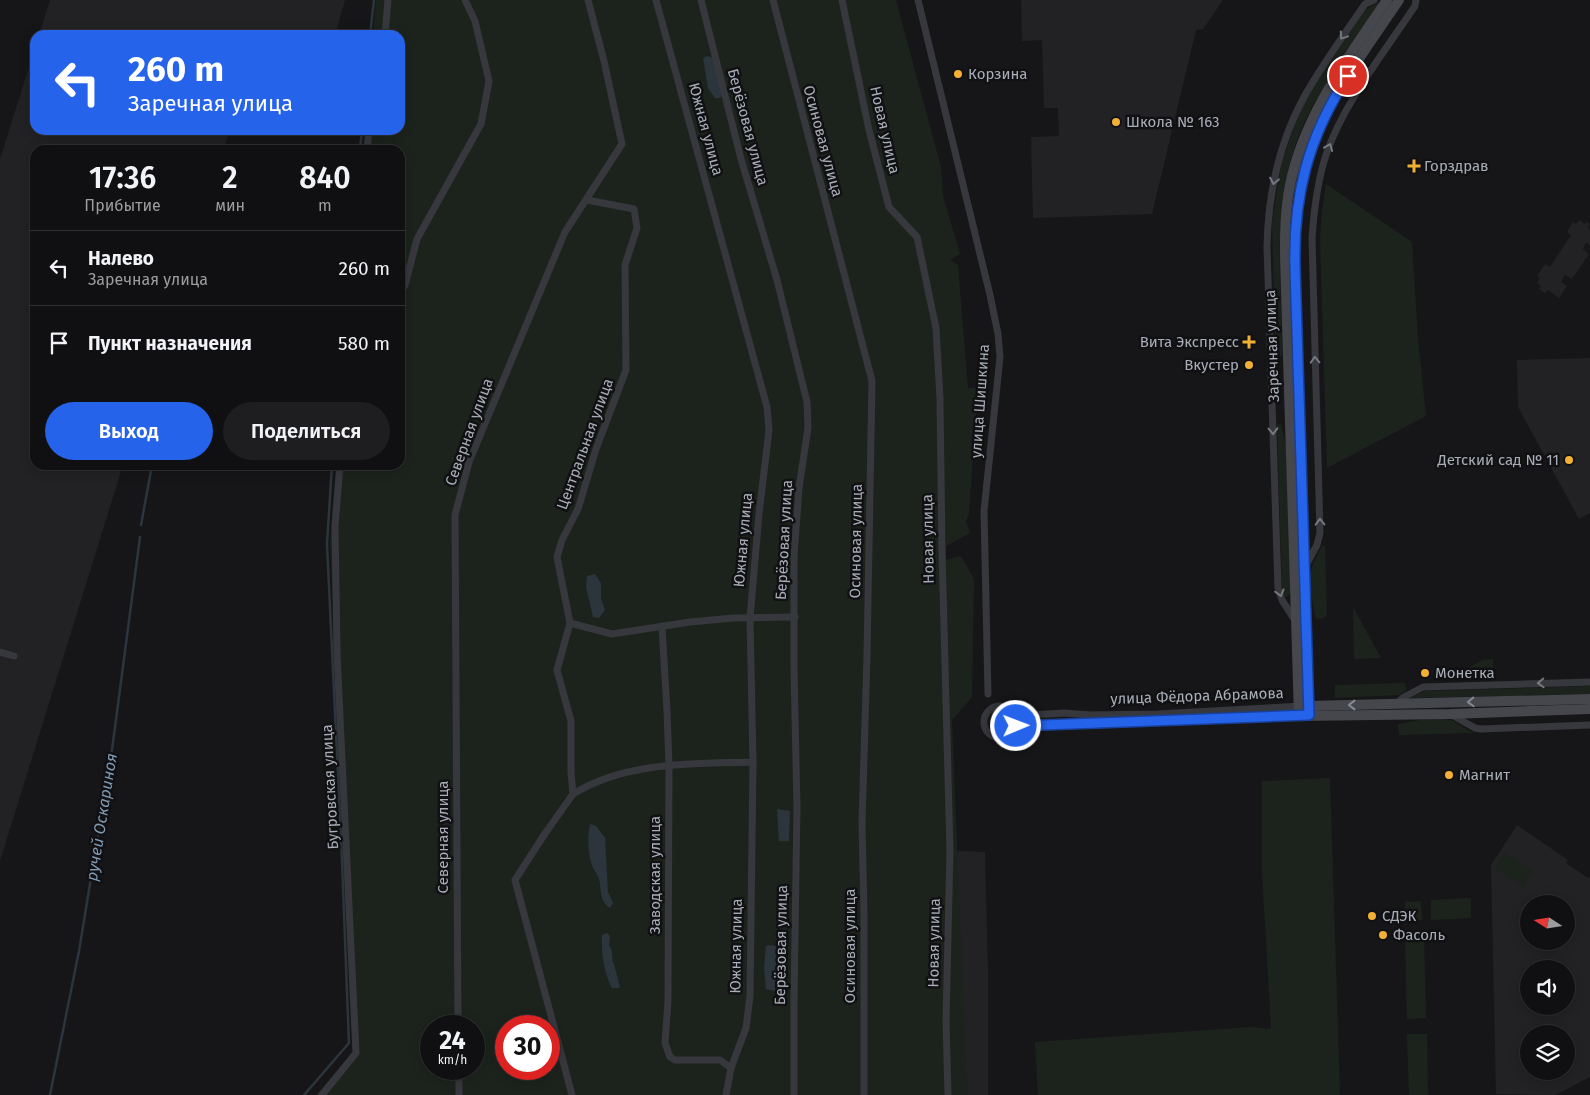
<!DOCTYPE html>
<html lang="ru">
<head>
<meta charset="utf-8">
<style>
	:root { --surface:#101012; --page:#1e1e20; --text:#f1f3f6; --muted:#9c9d9f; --line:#303032; --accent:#2563eb }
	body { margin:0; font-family:"Fira Sans",sans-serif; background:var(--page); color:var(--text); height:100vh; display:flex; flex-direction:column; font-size:19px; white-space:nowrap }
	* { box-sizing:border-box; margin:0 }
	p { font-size:16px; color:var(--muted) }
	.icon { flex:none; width:28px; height:28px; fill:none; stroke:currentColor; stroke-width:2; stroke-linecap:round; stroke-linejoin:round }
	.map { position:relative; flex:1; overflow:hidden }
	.side { position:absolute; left:30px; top:145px; width:375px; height:325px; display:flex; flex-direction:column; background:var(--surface); border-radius:15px; box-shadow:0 2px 12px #0003,0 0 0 1px var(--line) }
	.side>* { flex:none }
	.guide { position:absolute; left:30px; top:30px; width:375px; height:105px; border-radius:15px; box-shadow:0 2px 12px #0003,0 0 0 1px var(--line); background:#2563eb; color:#fff; overflow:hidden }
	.needle { width:32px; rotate:282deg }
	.controls { position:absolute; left:1520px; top:895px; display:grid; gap:10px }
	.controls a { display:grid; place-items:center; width:55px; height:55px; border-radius:50%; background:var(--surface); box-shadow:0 2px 12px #0003,0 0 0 1px var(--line); font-size:25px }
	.speed { position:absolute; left:420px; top:1015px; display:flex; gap:10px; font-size:25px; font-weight:700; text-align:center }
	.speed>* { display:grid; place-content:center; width:65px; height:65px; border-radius:50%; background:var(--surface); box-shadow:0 2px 12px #0003,0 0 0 1px var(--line); line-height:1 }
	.speed small { font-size:12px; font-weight:400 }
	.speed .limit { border:8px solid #d22; background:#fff; color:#111 }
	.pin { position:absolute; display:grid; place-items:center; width:42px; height:42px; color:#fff; margin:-21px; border:2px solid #fff; border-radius:50%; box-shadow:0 1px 5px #0007 }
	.me { position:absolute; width:55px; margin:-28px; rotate:89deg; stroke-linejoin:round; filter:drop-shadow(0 0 4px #0008) }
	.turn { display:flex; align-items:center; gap:18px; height:105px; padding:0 15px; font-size:22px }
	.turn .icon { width:65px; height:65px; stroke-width:2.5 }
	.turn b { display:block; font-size:35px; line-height:42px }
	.eta { display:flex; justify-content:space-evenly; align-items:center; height:85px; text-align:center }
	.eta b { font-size:30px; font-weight:600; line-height:35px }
	.cta { display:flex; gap:10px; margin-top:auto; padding:10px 15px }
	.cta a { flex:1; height:58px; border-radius:30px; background:var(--accent); color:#fff; font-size:20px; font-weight:600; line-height:58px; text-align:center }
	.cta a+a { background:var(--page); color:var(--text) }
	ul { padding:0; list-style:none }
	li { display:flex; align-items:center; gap:15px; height:75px; padding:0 15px; border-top:1px solid var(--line) }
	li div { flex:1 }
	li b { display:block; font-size:19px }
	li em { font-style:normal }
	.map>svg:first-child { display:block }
</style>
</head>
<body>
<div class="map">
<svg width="1590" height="1095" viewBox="0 0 1590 1095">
	<rect width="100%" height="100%" fill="#161618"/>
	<!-- built -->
	<g fill="#222225" fill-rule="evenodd">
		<polygon points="50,0 345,0 335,35 39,35"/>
		<polygon points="1021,0 1223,0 1203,29 1196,30 1152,214 1033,218 1031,137 1059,136 1058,108 1044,108 1042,40 1022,41"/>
		<polygon points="35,48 35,130 230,130 223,150 35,150 35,465 123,465 0,861 0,159"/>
		<polygon points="1579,220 1585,224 1587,222 1590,224 1588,228 1590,230 1590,245 1586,243 1583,249 1589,254 1572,279 1565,275 1561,282 1567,286 1559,298 1548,290 1545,293 1539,289 1541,286 1537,283 1540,278 1537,276 1545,264 1550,267 1571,235 1567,232 1573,222 1576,224"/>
		<polygon points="1590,358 1590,513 1579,519 1518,407 1517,360"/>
		<path d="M1517,825L1568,860L1566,863L1588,878L1590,876V1077L1555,1095L1496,1094L1491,865ZM1529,904H1566V941H1529ZM1529,969H1566V1006H1529ZM1529,1034H1566V1071H1529Z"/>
		<polygon points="956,851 985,852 988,974 988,1095 967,1095"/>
	</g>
	<!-- green -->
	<g fill="#1c231d" fill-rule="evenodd">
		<path d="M376,0H896L941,167L943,196L960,254L950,260L958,265L968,388H977L976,413L969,513L966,521L970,533L946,546V560L961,556L974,579L972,697L952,720L967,1095H316L353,1052L330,542L336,465H400V150H363L365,130H400V35H373ZM431,1026H474V1069H431ZM506,1026H549V1069H506Z"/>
		<path d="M1378,3L1379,4C1353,43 1324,81 1304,123C1271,196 1281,278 1282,356H1275L1272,223L1281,165L1296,121L1305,101L1318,78L1366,9Z"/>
		<polygon points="1326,184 1412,242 1418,339 1426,416 1327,468 1320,239 1322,210"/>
		<polygon points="1281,424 1286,447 1291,593 1287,597 1284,595 1282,590 1277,425"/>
		<path d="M1322,546H1325L1327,614L1324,618L1316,619C1313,603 1307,583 1312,567C1314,560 1319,553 1322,546Z"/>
		<polygon points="1353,607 1381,658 1354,659"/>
		<polygon points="1493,659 1493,677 1449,678 1483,660"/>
		<polygon points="1404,683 1407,690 1399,695 1335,698 1335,685"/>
		<polygon points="1590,686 1590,694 1410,698 1425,691"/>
		<polygon points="1445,719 1453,721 1473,733 1399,735 1398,724 1420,720"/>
		<polygon points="1330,778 1340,1095 1038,1095 1035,1042 1251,1027 1271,1029 1262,872 1262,781"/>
		<polygon points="1505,852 1533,871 1523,887 1494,868"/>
		<polygon points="1471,898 1471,918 1431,920 1431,900"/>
		<polygon points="1421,901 1422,920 1406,921 1405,902"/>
		<polygon points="1405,936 1424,936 1426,1018 1407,1019"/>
		<polygon points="1407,1034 1427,1034 1428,1095 1409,1095"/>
	</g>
	<!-- water -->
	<g fill="#2c353c">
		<polygon points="707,56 713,58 722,95 720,98 715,98 708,88 703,58"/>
		<polygon points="595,574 601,583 601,598 605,610 599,618 593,617 586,587 587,576"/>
		<polygon points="777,809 790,811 789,841 779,841"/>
		<path d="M590,824L596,826L605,838L608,892L613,903L610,908C599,901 602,890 599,879C598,875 595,872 593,868C588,855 587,838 590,824Z"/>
		<path d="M607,933L610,936L609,945C614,954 611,954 613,962C616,971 618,978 620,988H612C604,973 601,953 602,935Z"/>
		<path d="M771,945L780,947C781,962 786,980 775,991L766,989L764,968L766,946Z"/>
	</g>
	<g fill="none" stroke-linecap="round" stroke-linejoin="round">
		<!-- stream -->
		<g stroke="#2c353c" stroke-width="2.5">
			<polyline points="370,35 374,0"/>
			<polyline points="360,150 362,130"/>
			<polyline points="141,525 152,465"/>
			<polyline points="50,1095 79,951 112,750 140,537"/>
			<polyline points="304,1095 349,1043 342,861 327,544 332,465"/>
		</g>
		<!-- street -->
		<g stroke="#37383d" stroke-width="7">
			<polyline points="656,0 767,407 769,430 759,514 750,618 753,762 750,996 746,1028 731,1068 726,1095"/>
			<polyline points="701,0 741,159 777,280 807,402 808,428 799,488 794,556 794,669 797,808 794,999 794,1095"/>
			<polyline points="773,0 872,381 867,656 862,823 864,914 864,1095"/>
			<polyline points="842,0 869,130 889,207 917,237 936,328 940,399 942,552 950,851 946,1021 948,1095"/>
			<polyline points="918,0 990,295 998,334 1000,357 984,511 988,694"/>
			<polyline points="385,35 388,0"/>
			<polyline points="367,150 369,130"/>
			<polyline points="400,292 405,285 417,239 481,124 489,81 475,21 465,0"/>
			<path d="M1305,567L1317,545L1320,533L1312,238C1314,210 1317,182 1326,155C1343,104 1385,51 1415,6L1416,0"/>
			<path d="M1296,622L1282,600L1278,588L1267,247C1268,195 1279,143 1304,97C1322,65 1344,35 1365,4L1374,0"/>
			<polyline points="570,623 612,634 690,622 733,618 795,617"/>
			<polyline points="662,627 667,711 669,765 668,1001 665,1043 670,1057 675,1060 720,1060 731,1068"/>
			<polyline points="0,652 14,656"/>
			<polyline points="1396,704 1404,697 1423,687 1590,682"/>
			<circle cx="1000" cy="722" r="16"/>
			<polyline points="1450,714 1475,728 1481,729 1590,725"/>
			<polyline points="1015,716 1064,713 1091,715 1158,714 1302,706"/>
			<polyline points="1015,726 1299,716"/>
			<path d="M573,794C626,761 693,764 753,762"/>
			<polyline points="458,1026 455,515 469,462 565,232 622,144 604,61 588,0"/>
			<polyline points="459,1069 459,1095"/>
			<polyline points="322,1095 356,1053 337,654 335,526 340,465"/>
			<polyline points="572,1095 515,880 544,835 573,794 571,773 571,721 557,670 570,623 557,557 562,540 578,509 596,449 626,370 625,265 637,228 634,209 587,200"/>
		</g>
		<!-- secondary -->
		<g stroke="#45474d" stroke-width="10">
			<path d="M1387,0C1348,58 1304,115 1290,185C1283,221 1285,257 1286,292L1299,716L1450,714L1590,709"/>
			<polyline points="1309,706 1590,699"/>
			<path d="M1309,715L1295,268C1294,235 1296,202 1304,169C1322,106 1363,53 1399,0"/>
		</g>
	</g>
	<!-- one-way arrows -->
	<defs><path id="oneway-chevron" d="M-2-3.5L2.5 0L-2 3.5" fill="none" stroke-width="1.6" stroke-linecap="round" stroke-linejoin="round" transform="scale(1.25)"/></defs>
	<g stroke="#757881">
		<use href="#oneway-chevron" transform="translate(1343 36) rotate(124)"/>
		<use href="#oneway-chevron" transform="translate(1329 147) rotate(-68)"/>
		<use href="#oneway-chevron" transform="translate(1274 181) rotate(101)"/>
		<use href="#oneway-chevron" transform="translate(1315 360) rotate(-92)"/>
		<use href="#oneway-chevron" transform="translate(1273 431) rotate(88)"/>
		<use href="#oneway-chevron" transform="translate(1320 522) rotate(-91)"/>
		<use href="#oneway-chevron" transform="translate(1280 593) rotate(75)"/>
		<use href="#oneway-chevron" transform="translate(1541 683) rotate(178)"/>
	</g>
	<g stroke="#858993">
		<use href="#oneway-chevron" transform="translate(1471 702) rotate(178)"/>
		<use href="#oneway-chevron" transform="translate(1352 705) rotate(-180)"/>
	</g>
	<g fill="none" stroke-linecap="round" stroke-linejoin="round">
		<defs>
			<path id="route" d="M1016,726L1309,715L1295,268C1293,196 1308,137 1348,76"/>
		</defs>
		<!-- route casing -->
		<use href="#route" stroke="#184099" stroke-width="12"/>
		<!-- route -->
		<use href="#route" stroke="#2563eb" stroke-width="9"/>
	</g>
	<!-- markers -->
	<g fill="#f2b134" stroke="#111113" stroke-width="2">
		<circle cx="958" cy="74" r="5"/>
		<circle cx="1116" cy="122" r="5"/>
		<path d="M1411.5 158.5h5v5h5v5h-5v5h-5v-5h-5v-5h5z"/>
		<path d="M1246.5 334.5h5v5h5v5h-5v5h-5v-5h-5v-5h5z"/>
		<circle cx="1249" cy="365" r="5"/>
		<circle cx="1569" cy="460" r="5"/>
		<circle cx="1425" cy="673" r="5"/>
		<circle cx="1449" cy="775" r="5"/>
		<circle cx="1372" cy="916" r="5"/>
		<circle cx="1383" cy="935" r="5"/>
	</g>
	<g text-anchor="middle" stroke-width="5" stroke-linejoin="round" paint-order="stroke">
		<!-- poi labels -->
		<g font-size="15" fill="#a8adb8" stroke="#111113" text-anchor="start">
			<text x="968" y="79">Корзина</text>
			<text x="1126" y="127">Школа № 163</text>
			<text x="1424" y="171">Горздрав</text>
			<text x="1239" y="347" text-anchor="end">Вита Экспресс</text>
			<text x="1239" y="370" text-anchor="end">Вкустер</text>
			<text x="1559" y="465" text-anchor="end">Детский сад № 11</text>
			<text x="1435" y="678">Монетка</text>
			<text x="1459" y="780">Магнит</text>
			<text x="1382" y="921">СДЭК</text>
			<text x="1393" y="940">Фасоль</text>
		</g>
		<!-- street labels -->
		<g font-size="15" fill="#a8adb8" stroke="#111113">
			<text transform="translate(748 127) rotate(75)" y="5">Берёзовая улица</text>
			<text transform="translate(706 129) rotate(75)" y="5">Южная улица</text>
			<text transform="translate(885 130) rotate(77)" y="5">Новая улица</text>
			<text transform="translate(823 141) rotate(75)" y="5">Осиновая улица</text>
			<text transform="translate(1272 346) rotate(-92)" y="5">Заречная улица</text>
			<text transform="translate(980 401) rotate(-86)" y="5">улица Шишкина</text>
			<text transform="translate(469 432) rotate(-70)" y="5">Северная улица</text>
			<text transform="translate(585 444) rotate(-70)" y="5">Центральная улица</text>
			<text transform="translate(928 539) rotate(-91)" y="5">Новая улица</text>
			<text transform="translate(743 540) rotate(-85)" y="5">Южная улица</text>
			<text transform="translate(784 540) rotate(-87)" y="5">Берёзовая улица</text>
			<text transform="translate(856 541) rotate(-89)" y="5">Осиновая улица</text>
			<text transform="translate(1197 696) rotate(-2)" y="5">улица Фёдора Абрамова</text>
			<text transform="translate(330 787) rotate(-93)" y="5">Бугровская улица</text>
			<text transform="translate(443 837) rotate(-90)" y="5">Северная улица</text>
			<text transform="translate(655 875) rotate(-90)" y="5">Заводская улица</text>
			<text transform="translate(934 943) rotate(-89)" y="5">Новая улица</text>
			<text transform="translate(781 945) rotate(-89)" y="5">Берёзовая улица</text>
			<text transform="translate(736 946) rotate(-89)" y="5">Южная улица</text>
			<text transform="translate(850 946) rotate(-90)" y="5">Осиновая улица</text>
		</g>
		<!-- water labels -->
		<g font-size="16" font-style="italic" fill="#7f9bb3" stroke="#111113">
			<text transform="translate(101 817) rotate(-81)" y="6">ручей Оскариноя</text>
		</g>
	</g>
</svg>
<div class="controls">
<a><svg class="needle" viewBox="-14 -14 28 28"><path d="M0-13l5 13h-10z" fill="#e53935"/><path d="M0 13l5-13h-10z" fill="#9c9d9f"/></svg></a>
<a><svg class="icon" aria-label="sound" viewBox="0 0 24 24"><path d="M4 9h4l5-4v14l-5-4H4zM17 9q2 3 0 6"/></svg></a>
<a><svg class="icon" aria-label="layers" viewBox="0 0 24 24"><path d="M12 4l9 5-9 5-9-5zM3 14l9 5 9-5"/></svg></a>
</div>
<div class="speed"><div>24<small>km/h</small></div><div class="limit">30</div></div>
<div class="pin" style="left:1348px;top:76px;background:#d93025"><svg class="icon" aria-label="arrive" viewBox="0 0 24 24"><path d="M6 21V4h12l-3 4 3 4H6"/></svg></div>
<svg class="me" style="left:1016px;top:726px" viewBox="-20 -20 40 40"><circle r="17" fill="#2563eb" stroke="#fff" stroke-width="3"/><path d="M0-11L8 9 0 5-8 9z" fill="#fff"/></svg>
<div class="guide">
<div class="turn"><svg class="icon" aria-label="left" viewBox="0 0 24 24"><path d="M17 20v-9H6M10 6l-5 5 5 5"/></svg><div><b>260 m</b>Заречная улица</div></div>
</div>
<section class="side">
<div class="eta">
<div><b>17:36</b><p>Прибытие</p></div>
<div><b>2</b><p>мин</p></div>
<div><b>840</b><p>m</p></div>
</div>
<ul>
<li><svg class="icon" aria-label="left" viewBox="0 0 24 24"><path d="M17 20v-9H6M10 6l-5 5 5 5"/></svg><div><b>Налево</b><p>Заречная улица</p></div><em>260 m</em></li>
<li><svg class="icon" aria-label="arrive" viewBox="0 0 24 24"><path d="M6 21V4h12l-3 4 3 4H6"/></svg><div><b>Пункт назначения</b></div><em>580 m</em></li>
</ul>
<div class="cta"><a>Выход</a><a>Поделиться</a></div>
</section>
</div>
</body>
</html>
